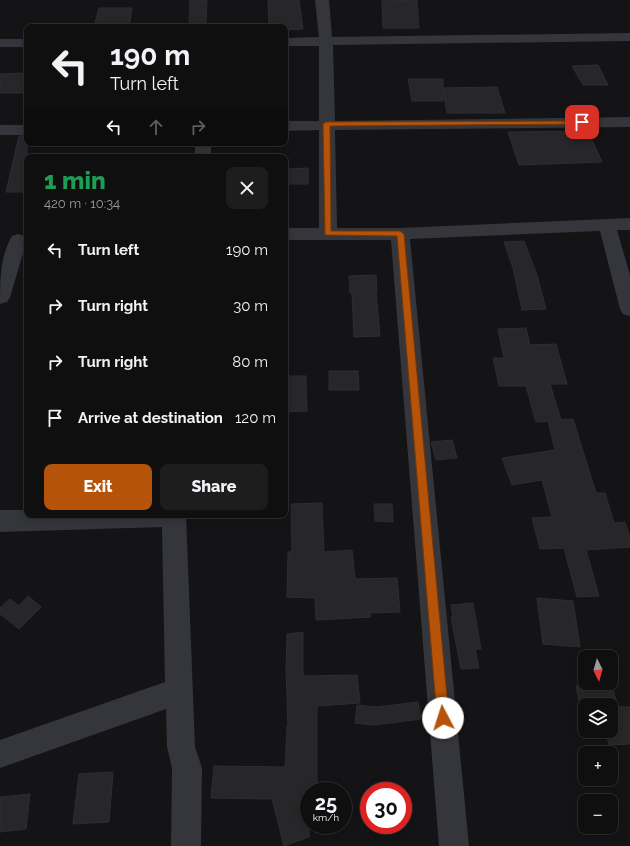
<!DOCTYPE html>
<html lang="en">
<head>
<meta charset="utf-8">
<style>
	:root { --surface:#0f0f10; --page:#1d1d1e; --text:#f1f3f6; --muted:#9b9c9f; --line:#2f2f30; --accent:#b45309 }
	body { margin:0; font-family:Raleway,sans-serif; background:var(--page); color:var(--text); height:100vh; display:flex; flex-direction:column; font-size:15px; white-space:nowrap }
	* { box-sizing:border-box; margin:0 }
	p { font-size:13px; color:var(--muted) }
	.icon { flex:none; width:22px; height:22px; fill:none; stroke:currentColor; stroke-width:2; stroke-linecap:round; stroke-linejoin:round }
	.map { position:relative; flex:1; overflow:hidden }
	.drawer { position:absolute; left:24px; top:154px; width:264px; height:364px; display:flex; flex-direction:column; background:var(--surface); border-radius:8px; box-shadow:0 2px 10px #0003,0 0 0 1px var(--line) }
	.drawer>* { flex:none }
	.banner { position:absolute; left:24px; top:24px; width:264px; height:122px; border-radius:8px; box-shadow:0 2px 10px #0003,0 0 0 1px var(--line); background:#0f0f10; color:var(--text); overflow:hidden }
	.needle { width:26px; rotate:175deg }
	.controls { position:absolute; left:578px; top:650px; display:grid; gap:8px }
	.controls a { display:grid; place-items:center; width:40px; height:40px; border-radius:8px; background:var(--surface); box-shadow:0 2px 10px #0003,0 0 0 1px var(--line); font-size:20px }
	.speed { position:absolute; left:300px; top:782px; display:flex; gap:8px; font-size:20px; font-weight:700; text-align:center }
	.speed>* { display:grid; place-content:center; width:52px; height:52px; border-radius:50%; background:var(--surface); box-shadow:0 2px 10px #0003,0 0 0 1px var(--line); line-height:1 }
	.speed small { font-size:10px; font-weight:400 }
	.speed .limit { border:6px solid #d22; background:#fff; color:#111 }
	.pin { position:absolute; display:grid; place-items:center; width:34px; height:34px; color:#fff; margin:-17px; border-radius:8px; box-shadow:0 2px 6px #0006 }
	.me { position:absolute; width:44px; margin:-22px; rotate:355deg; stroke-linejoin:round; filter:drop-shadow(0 0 3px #0008) }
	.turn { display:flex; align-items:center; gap:14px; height:84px; padding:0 20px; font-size:18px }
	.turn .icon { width:52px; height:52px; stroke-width:2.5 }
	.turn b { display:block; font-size:28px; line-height:34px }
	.lanes { display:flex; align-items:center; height:38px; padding:0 20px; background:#0003; justify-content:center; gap:20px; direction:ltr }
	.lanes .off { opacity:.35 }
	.round { display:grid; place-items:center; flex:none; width:42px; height:42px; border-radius:8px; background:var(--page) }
	.overview { display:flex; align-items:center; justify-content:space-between; height:68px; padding:0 20px }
	h1 { font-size:24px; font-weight:800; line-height:30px; color:#1e9e55 }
	.primary-button { display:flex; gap:8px; margin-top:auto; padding:8px 20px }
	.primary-button a { flex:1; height:46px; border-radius:8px; background:var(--accent); color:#fff; font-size:16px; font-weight:800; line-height:46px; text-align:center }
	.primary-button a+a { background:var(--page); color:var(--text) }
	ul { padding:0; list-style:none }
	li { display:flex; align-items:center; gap:12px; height:56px; padding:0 20px }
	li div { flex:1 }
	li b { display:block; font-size:15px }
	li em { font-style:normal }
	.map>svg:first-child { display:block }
</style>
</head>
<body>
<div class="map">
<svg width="630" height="846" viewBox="0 0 630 846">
	<rect width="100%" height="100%" fill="#141416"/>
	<!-- building -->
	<g fill="#27272a" stroke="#2e2e32">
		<polygon points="190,0 207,0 206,24 189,24"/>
		<polygon points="268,0 299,0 303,29 285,30 285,27 269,27"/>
		<polygon points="417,0 419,28 383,28 382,1"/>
		<polygon points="99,8 132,8 129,27 94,27"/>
		<polygon points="598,65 608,85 583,85 572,66"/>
		<polygon points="27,73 27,93 0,93 0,74"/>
		<polygon points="408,79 443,79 443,88 497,87 505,113 447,113 443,90 443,101 412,101"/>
		<polygon points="588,131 602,162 519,165 508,132"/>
		<polygon points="19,136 27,136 27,192 6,192"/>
		<polygon points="308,168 308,184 285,184 285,169"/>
		<polygon points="524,241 537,275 546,309 522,310 513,268 504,242"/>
		<polygon points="376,275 377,293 376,293 380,336 354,337 352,293 350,293 349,276"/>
		<polygon points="526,328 530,345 556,344 567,384 550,384 561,420 573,419 596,493 605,493 614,523 625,522 630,538 630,547 586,550 599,596 577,597 564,548 540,549 532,518 552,517 542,480 512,485 502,458 555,450 548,421 536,422 526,386 499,386 493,358 504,358 498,329"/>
		<polygon points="329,371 358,371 359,390 329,390"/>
		<polygon points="285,376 306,376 307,411 285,412"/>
		<polygon points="452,440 457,458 436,460 431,442"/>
		<polygon points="322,503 324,552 352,550 355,579 397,578 400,612 370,613 371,617 316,620 315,598 287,597 288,552 292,552 291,504"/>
		<polygon points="374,504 392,504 393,522 375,521"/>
		<polygon points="28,596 41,607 19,629 0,614 0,608 10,599 19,606"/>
		<polygon points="537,598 573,601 580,647 543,644"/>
		<polygon points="473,603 481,649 475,649 479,668 461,669 451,617 453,617 451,605"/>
		<polygon points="303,632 303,676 357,675 360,703 317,706 317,791 309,791 309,837 284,846 272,799 211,798 214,766 285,767 287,726 288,726 286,670 287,634"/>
		<polygon points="601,650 603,657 587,657 585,651"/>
		<polygon points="594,683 611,683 618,707 630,707 630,744 609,745 606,731 611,731 611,705 585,705 585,709 581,710 576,686 595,686"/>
		<polygon points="418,702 421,719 374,725 355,723 357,705 377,707"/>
		<polygon points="587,746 607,746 609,753 589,753"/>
		<polygon points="113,772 109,822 73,824 79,774"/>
		<polygon points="30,794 26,829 0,832 0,797"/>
	</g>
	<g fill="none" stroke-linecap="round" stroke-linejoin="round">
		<!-- minor -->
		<g fill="#35363b" fill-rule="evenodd">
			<polygon points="315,0 329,0 332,37 630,33 630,41 333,45 335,121 630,117 630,127 335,130 337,228 400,228 630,218 630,230 617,230 630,275 630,316 623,314 620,309 600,231 410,239 469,846 439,846 391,240 285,240 285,228 319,228 319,130 285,131 285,121 319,121 319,46 285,46 285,38 319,37"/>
			<rect x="0" y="39" width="27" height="8"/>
			<rect x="0" y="125" width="27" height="10"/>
			<rect x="195" y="143" width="16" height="14"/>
			<path d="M18,234L24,236L27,240L10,297L7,302L0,304C0,281 0,256 12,236Z"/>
			<polygon points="0,510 27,510 27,515 186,515 195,747 202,768 201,846 171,846 172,768 167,747 166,709 0,768 0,740 165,682 162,527 0,532"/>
		</g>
	</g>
	<!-- route -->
	<polygon fill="#b45309" stroke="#753606" points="582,121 584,121 584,124 330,126 331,231 400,231 404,234 449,718 447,723 443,724 439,723 437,718 397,236 325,235 323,124 326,122"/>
</svg>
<div class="controls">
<a><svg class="needle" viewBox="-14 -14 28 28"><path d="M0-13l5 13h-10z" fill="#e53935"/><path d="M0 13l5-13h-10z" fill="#9b9c9f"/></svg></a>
<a><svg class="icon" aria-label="layers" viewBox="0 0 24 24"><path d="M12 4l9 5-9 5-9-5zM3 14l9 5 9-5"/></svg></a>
<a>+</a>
<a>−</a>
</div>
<div class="speed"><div>25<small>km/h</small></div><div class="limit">30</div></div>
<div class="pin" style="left:582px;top:122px;background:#d93025"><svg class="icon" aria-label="arrive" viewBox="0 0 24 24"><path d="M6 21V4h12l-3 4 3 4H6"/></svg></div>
<svg class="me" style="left:443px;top:718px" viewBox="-20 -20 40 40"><circle r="19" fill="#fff"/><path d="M0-13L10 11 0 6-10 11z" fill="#b45309"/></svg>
<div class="banner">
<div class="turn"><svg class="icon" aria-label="left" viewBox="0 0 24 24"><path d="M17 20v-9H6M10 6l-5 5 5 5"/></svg><div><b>190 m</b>Turn left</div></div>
<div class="lanes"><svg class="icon" aria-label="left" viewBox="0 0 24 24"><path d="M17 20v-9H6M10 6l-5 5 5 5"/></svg><svg class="icon off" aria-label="ahead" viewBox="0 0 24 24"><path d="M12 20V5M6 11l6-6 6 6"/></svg><svg class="icon off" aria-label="right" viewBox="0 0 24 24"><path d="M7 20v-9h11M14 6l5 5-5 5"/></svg></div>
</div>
<section class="drawer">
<div class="overview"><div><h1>1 min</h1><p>420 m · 10:34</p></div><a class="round"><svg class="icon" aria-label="close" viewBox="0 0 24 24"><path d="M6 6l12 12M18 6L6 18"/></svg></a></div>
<ul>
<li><svg class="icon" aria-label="left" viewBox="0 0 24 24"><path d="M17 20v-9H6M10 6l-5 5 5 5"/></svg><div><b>Turn left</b></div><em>190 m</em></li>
<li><svg class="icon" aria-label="right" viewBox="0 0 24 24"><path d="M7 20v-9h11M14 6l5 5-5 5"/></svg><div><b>Turn right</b></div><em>30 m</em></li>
<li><svg class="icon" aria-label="right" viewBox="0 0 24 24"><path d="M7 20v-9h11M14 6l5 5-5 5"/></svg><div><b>Turn right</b></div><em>80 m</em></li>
<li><svg class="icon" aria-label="arrive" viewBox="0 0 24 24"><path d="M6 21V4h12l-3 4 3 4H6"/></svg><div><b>Arrive at destination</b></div><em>120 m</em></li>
</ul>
<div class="primary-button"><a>Exit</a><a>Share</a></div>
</section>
</div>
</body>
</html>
